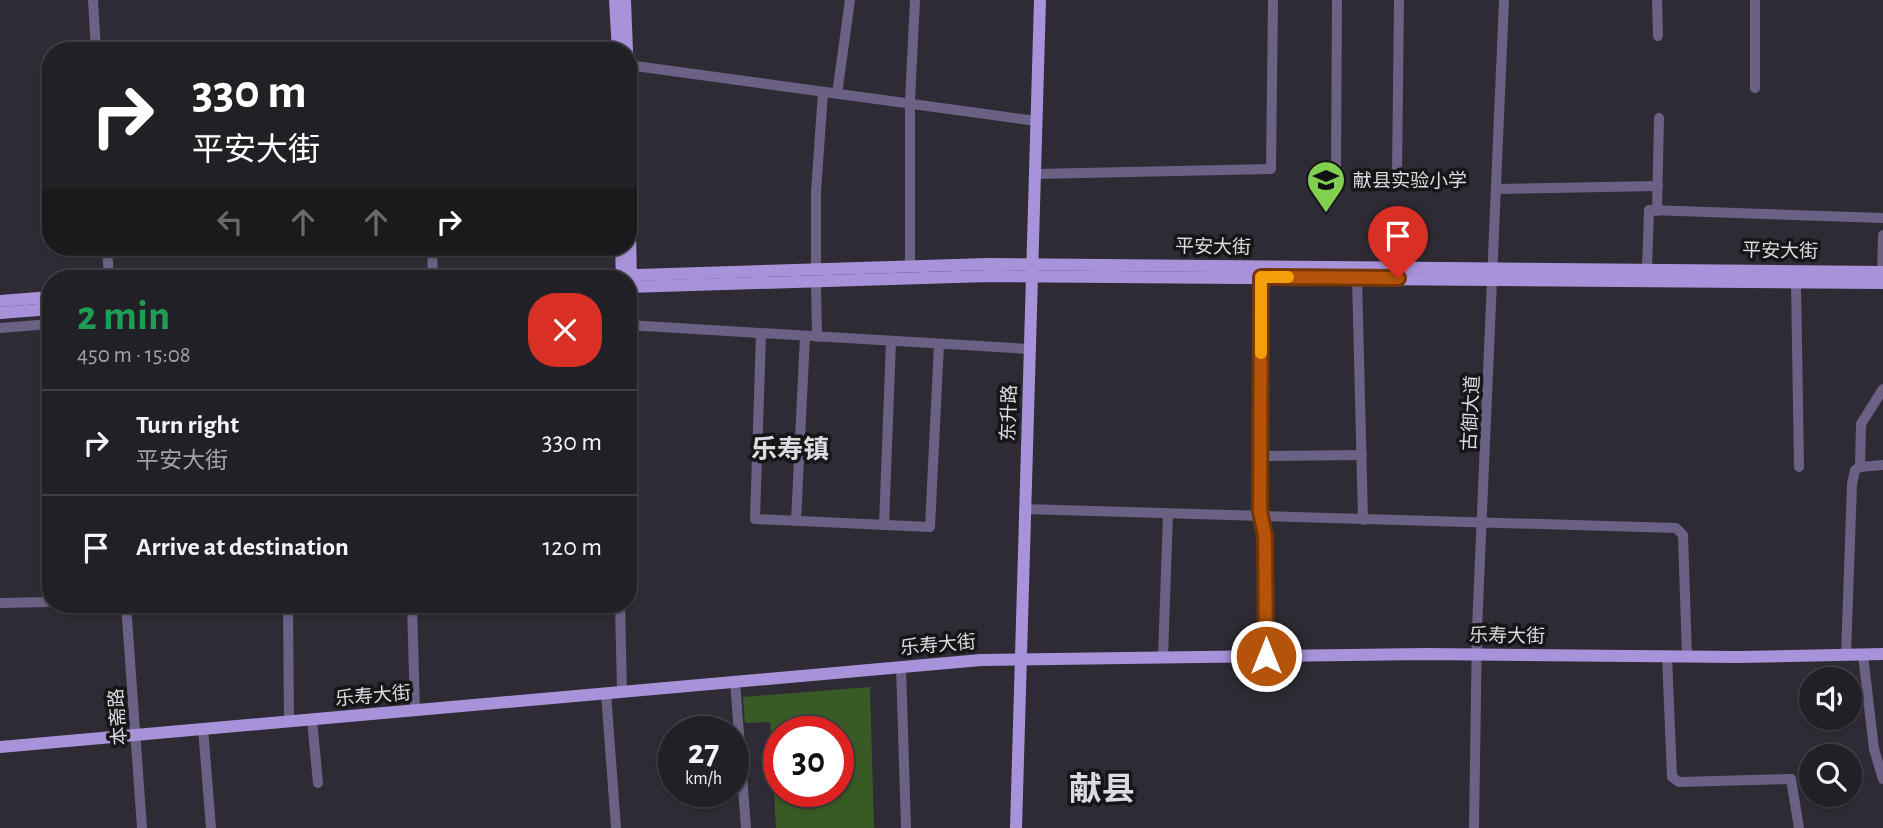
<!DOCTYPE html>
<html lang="en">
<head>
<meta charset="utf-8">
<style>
	:root { --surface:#222027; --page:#2a282f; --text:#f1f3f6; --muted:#a2a3a7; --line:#3f3e44 }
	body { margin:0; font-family:"Alegreya Sans","Noto Sans SC",sans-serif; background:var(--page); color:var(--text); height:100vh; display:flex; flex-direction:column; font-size:26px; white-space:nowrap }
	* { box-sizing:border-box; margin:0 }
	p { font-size:23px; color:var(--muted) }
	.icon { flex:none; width:38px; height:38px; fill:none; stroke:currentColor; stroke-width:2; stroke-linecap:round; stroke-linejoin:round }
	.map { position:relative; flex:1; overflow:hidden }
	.side { position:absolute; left:42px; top:270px; width:595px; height:343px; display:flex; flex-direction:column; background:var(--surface); border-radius:28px; box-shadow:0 2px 5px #0004,0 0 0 2px var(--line) }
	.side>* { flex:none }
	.hud { position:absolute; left:42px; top:42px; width:595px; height:214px; border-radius:28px; box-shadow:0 2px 5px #0004,0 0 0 2px var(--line); background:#202124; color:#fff; overflow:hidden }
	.controls { position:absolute; left:1799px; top:667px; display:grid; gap:14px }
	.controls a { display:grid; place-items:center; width:63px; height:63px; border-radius:50%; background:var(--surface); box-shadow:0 2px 5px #0004,0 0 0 2px var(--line); font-size:35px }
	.speed { position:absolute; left:658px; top:716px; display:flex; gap:14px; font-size:35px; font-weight:700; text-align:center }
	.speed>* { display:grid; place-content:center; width:91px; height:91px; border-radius:50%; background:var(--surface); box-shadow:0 2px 5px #0004,0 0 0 2px var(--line); line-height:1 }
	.speed small { font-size:18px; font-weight:400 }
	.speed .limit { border:10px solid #d22; background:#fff; color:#111 }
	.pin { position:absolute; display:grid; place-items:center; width:60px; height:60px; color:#fff; margin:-72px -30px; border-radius:50% 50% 50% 0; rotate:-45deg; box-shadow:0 0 7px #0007 }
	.pin .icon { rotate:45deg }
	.me { position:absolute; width:77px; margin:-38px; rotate:0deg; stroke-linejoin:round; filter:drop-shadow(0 0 5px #0008) }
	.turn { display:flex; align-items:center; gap:24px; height:147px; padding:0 35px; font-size:32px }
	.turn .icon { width:91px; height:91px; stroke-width:2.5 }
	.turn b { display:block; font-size:49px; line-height:60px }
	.lanes { display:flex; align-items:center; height:66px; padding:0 35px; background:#0003; justify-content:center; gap:35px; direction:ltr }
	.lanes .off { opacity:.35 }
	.round { display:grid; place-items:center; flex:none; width:74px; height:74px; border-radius:28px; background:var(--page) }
	.overview { display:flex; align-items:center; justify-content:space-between; height:119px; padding:0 35px }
	h1 { font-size:42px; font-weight:700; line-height:52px; color:#1e9e55 }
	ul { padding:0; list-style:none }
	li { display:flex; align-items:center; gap:21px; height:105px; padding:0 35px; border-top:2px solid var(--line) }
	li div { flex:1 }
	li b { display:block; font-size:26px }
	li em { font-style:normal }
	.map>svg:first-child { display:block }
</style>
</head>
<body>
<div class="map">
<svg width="1883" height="828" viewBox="0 0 1883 828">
	<rect width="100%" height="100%" fill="#2e2b34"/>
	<!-- green -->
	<path fill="#385a24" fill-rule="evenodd" d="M870,687L874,828H776L770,722L745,723L743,697ZM779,732H838V791H779Z"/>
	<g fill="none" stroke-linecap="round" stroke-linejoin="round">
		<!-- minor -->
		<g stroke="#6b6184" stroke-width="10">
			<polyline points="93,0 96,51"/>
			<polyline points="1657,0 1658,36"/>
			<polyline points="628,65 1036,121"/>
			<polyline points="1755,88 1755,0"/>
			<polyline points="837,94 850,0"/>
			<polyline points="1336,170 1337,0"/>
			<polyline points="1397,173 1399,0"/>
			<polyline points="1034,174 1271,169 1273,0"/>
			<polyline points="1497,189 1658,186"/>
			<polyline points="1657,211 1659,118"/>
			<polyline points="107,247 109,278"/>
			<polyline points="432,247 433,278"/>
			<polyline points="910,267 910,100 915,0"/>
			<polyline points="1647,268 1649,210 1883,218"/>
			<polyline points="816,270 816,192 823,92"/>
			<polyline points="1261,277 1260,511 1265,536 1266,656"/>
			<polyline points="1882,277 1883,235"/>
			<polyline points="1357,278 1363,520"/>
			<polyline points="816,282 817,337"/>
			<polyline points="1796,282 1799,467"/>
			<polyline points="628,325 1029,349"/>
			<polyline points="0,328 51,324"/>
			<polyline points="761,334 755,519 930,527 939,344"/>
			<polyline points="1260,456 1362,455"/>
			<polyline points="1860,467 1883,465"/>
			<polyline points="1024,509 1676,528 1683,535 1687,657"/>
			<polyline points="796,521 805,336"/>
			<polyline points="884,525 891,341"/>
			<polyline points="0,603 51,602"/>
			<polyline points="126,604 142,828"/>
			<polyline points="288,604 289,722"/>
			<polyline points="412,604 415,711"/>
			<polyline points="620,604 622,692"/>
			<polyline points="1846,655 1852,484 1855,470 1860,467 1861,424 1883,389"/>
			<polyline points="1863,655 1874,749 1883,779"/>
			<polyline points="1667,656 1672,777 1679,782 1791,779 1799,828"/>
			<polyline points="1163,657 1168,514"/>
			<polyline points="901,667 906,828"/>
			<polyline points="735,681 746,828"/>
			<polyline points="606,693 616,828"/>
			<polyline points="312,720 318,783"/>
			<polyline points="203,728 211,828"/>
			<polyline points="1474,828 1477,629 1504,0"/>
		</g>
		<!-- major -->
		<g stroke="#a893da" stroke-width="12">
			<polyline points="615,0 618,51"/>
			<polyline points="625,0 627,51"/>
			<polyline points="628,129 631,283"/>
			<polyline points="621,247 622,278"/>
			<polyline points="542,278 988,264 1883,272"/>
			<polyline points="628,287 988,276 1883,283"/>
			<polyline points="0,301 51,297"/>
			<polyline points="0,313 51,309"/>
			<polyline points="0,747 981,660 1426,654 1738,657 1883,654"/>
			<polyline points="1016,828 1040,0"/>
		</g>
	</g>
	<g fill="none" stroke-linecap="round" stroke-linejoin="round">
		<defs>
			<polyline id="route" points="1266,656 1265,536 1260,511 1261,277 1398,278"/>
		</defs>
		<!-- route casing -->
		<use href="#route" stroke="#753606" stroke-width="18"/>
		<!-- route -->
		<use href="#route" stroke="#b45309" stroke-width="12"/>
		<!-- slow -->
		<polyline stroke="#f59e0b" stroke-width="12" points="1261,353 1261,277 1288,277"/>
	</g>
	<!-- icons -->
	<defs>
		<symbol id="school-pin" viewBox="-11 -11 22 30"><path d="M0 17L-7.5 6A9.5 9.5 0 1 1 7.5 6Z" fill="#81d050" stroke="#161518"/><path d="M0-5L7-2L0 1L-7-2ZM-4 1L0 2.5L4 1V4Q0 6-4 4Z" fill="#111"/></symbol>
	</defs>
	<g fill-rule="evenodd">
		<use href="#school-pin" x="1304" y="158" width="44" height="60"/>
	</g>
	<g text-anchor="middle" stroke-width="7" stroke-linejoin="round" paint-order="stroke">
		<!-- poi labels -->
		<g font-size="19" fill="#dcdbe0" stroke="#161518" text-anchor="start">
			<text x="1353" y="187">献县实验小学</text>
		</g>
		<!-- street labels -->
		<g font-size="19" fill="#dcdbe0" stroke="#161518">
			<text transform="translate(1213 246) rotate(1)" y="7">平安大街</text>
			<text transform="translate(1780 250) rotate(1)" y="7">平安大街</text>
			<text transform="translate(1008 413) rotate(-88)" y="7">东升路</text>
			<text transform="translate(1470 413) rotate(-87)" y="7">古御大道</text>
			<text transform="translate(1507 635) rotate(1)" y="7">乐寿大街</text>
			<text transform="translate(938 644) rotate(-5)" y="7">乐寿大街</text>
			<text transform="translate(373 695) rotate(-5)" y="7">乐寿大街</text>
			<text transform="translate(117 717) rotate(-94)" y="7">本斋路</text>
		</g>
		<!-- district labels -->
		<g font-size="26" font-weight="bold" fill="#dcdbe0" stroke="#161518">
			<text x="790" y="458">乐寿镇</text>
		</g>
		<!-- town labels -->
		<g font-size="33" font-weight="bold" fill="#dcdbe0" stroke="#161518">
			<text x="1102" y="800">献县</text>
		</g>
	</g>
</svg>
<div class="controls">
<a><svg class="icon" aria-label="sound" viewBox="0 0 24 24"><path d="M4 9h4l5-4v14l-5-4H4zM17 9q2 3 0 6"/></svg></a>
<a><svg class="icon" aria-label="search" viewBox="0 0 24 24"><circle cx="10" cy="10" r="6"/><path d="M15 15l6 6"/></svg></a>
</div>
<div class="speed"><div>27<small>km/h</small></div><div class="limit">30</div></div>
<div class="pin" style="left:1398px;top:278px;background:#d93025"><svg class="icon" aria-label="arrive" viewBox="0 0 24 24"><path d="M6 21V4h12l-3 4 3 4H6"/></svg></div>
<svg class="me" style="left:1266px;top:656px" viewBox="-20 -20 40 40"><circle r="17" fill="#b45309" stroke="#fff" stroke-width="3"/><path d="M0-11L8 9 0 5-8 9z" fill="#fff"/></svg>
<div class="hud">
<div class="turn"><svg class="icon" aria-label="right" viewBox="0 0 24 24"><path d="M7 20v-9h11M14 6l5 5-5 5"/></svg><div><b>330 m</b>平安大街</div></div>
<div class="lanes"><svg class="icon off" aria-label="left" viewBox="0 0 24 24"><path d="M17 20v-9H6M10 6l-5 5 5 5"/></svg><svg class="icon off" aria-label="ahead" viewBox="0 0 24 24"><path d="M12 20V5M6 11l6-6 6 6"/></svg><svg class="icon off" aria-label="ahead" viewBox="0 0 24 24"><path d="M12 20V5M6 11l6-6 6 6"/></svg><svg class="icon" aria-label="right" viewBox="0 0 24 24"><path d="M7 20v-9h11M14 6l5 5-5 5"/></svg></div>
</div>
<section class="side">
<div class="overview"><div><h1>2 min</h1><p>450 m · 15:08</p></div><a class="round" style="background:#d93025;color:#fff"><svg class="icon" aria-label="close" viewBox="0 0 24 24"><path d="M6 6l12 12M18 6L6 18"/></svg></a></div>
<ul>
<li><svg class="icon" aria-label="right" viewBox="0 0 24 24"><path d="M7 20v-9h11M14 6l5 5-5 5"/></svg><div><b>Turn right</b><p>平安大街</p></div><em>330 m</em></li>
<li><svg class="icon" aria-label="arrive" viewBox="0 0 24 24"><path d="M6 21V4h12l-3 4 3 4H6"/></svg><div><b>Arrive at destination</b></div><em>120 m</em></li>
</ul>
</section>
</div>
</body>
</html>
